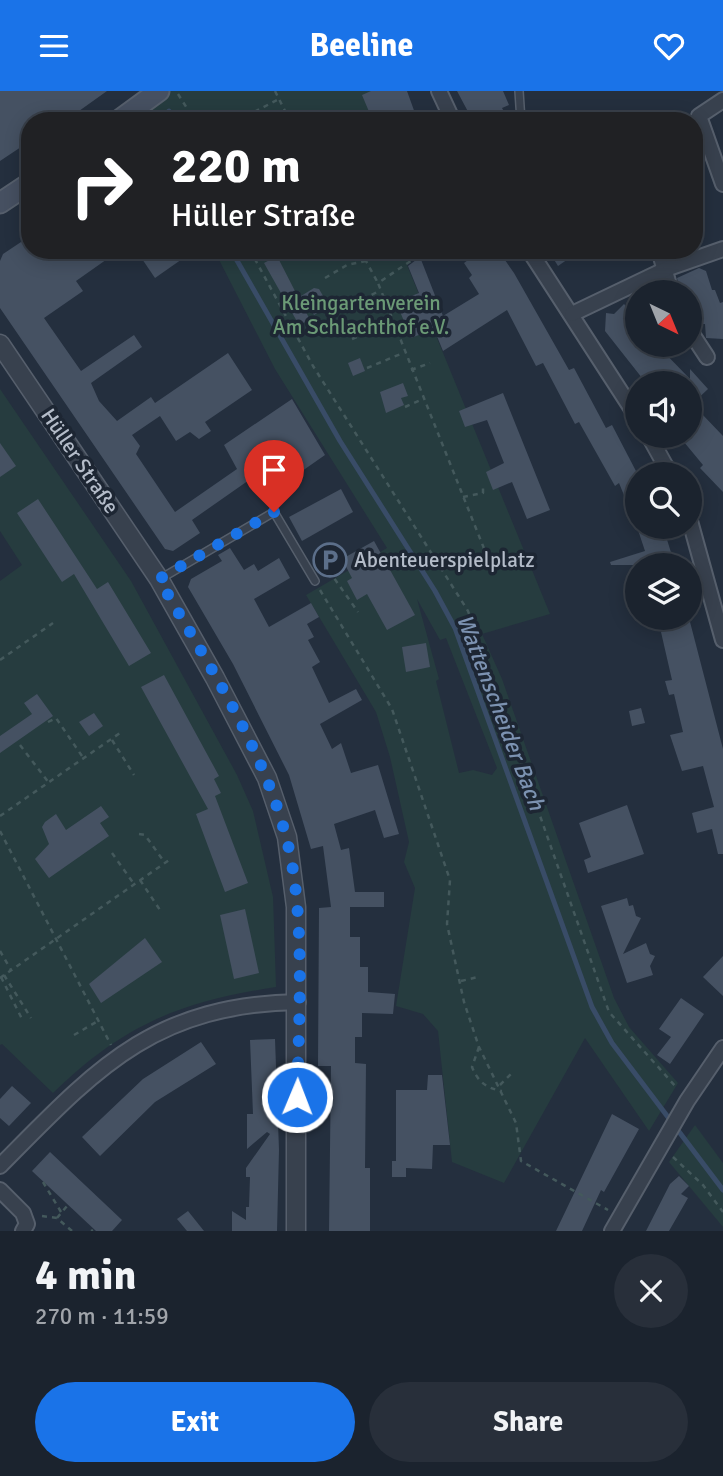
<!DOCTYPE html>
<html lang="en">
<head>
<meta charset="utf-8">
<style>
	:root { --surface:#1b232e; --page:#282f3a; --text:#f1f3f6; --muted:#a0a4aa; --line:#39404a; --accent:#1a73e8 }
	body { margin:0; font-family:Signika,sans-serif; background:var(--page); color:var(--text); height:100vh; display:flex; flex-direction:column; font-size:26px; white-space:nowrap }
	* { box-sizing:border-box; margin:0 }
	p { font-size:23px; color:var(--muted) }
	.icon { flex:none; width:38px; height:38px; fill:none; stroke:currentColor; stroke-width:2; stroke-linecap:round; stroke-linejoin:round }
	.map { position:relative; height:1140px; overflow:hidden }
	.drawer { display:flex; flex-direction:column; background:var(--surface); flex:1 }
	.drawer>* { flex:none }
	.banner { position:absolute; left:21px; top:21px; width:682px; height:147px; border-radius:28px; box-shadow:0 4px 18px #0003,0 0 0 2px var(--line); background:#202124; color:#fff; overflow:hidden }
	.needle { width:46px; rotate:137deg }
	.tools { position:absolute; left:625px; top:189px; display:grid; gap:14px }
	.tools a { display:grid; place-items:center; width:77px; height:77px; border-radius:50%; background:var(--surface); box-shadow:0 4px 18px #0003,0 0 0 2px var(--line); font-size:35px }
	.pin { position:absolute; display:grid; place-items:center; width:60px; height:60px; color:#fff; margin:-72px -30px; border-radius:50% 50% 50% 0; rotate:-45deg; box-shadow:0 0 7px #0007 }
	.pin .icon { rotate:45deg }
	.me { position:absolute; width:77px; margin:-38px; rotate:1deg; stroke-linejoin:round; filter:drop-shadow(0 0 5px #0008) }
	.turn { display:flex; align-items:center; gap:24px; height:147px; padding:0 35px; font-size:32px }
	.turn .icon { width:91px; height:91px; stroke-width:2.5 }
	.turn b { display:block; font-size:49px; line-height:60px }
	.round { display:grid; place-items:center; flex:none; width:74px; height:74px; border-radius:37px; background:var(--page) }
	.head { display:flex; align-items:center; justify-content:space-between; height:119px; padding:0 35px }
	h1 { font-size:42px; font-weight:700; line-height:52px }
	.action { display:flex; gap:14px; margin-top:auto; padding:14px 35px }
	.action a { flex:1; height:80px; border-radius:42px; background:var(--accent); color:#fff; font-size:28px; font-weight:700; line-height:80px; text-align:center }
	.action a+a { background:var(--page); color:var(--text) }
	header { display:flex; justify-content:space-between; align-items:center; height:91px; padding:0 35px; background:var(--accent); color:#fff; font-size:32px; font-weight:700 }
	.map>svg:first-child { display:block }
</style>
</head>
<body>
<header><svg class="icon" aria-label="menu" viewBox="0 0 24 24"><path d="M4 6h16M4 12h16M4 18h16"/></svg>Beeline<svg class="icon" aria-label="heart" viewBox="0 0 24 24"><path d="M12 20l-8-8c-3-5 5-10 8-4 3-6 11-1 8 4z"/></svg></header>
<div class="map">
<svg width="723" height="1140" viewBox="0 0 723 1140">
	<rect width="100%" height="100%" fill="#242f3e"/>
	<!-- green -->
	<g fill="#263c3f" fill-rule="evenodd">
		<polygon points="165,0 373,0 384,30 138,30 132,23"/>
		<path d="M214,159H411L414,167L407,174L550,523L482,543L502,588L614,907L629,936L678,992L649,1040L585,947L504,1092L452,1071L438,940L423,923L396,915L415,797L404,771L409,751L390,666L376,621L306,504L387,457L275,278ZM417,508L440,549L446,547L497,677L492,684L473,679L459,682L436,590L439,588Z"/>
		<path d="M0,298L131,490L237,684L253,720L273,806L276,896C180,911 124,933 53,1002L2,953L0,954V490L22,474L0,440Z"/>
		<polygon points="695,1034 723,1072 723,1136 669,1071"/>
	</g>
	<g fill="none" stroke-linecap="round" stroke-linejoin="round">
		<!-- stream -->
		<g stroke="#394c67" stroke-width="5">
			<polyline points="169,20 173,30"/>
			<polyline points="231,159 340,350 435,500 455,537 592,916 612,952 723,1099"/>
		</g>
	</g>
	<!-- building -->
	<g fill="#455162">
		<polygon points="0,0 107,0 65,30 30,30 30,50 0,70"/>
		<polygon points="371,0 407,0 416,25 403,30 384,30 380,19 370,23 362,4"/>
		<polygon points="457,0 503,0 509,14 502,17 509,30 473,30"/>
		<polygon points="30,145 30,159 120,159 76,190 83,200 44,227 81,280 134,244 142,256 91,292 99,310 117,330 151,306 155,312 228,262 252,299 205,331 211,340 199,348 190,341 176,350 160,325 132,344 140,355 136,363 175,421 237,378 224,354 292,308 325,364 265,406 252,387 192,429 200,442 173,460 165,458 0,217 0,170 3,163"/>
		<polygon points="136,159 195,159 155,187"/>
		<polygon points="462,159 498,159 514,182 569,279 574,277 606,337 612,334 637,382 637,436 663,436 675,474 611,474 610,471 645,460 637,436 619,392 615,395 579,331 575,333 543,272 536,275 507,219 443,260 434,238 411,247 396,211 419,202 408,175 420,166 443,225 479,203 469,187 472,184 464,172 468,169"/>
		<polygon points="548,159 581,159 558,175"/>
		<polygon points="277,165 296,202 299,200 301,205 314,197 319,198 329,215 314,224 310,217 305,219 310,229 299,234 264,172"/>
		<polygon points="699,177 706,180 712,199 715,199 720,212 723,211 723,248 706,247 705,233 701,233 698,220 693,221 690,201 680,201 677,187"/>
		<polygon points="624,213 637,227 637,254 657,254 690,288 690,278 708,298 690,315 690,292 646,292 605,240 606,222 614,223"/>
		<polygon points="360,267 365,280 353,285 348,272"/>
		<polygon points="403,292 408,305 401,307 404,314 386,322 380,301"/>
		<polygon points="503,302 550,419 527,428 512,391 493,399 486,381 504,372 487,329 465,336 459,320"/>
		<polygon points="701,322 723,345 723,401 700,377 703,374 679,345 690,345 690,333"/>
		<polygon points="0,352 16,375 0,386"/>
		<polygon points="341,398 353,421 302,450 289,426"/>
		<polygon points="38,408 97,498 108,491 151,562 129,575 74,483 62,491 17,422"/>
		<polygon points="374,450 415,524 387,539 367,503 357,509 347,490 352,487 342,468"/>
		<polygon points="230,457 244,479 254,473 258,480 279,467 290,487 254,508 269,536 311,512 319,526 307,533 314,546 308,549 320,571 312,576 329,612 356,598 362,609 320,633 332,658 341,652 351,682 378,674 399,743 384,747 375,719 334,733 341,759 349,757 355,801 384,801 384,816 350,816 350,846 360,846 360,876 368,876 368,901 395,903 393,923 362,922 362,946 355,946 355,972 366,973 365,1077 370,1077 370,1140 329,1140 331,975 318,975 319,817 331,816 323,755 311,758 289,684 233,573 188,496 191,488 222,470 218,464"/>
		<polygon points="674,527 689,527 723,658 723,763 718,763 712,738 697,742 692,722 714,716 703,675 682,680 670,644 683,641 674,603 669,604 665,590 672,589 661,541 664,540 663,534 675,531"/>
		<polygon points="426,552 430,576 406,581 402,556"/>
		<polygon points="164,584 219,685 214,688 221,702 215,705 248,792 225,801 196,723 208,718 141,596"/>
		<polygon points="37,603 53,625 0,662 0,645 32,623 24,612"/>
		<polygon points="641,617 645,632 632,635 629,620"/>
		<polygon points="94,622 103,635 89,645 79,631"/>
		<polygon points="627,714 644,763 588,782 584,769 591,766 579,732"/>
		<polygon points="101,715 109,726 100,732 109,745 49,787 35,768 49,753 42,736 45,731 56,723 66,739"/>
		<polygon points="627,807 629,815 633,814 636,825 641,827 623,863 646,852 650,863 655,865 650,875 653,884 627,892 601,815"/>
		<polygon points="245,818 259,882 234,888 220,824"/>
		<polygon points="145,847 162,871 101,912 89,893"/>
		<polygon points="723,865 723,905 703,886"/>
		<polygon points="681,907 704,923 670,973 657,964 671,946 659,938"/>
		<polygon points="275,948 279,1059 277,1140 232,1140 232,1120 246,1129 246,1116 249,1116 250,1086 246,1086 246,1077 270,1043 267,1041 247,1058 247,1023 253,1023 250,949"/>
		<polygon points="201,951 216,973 155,1011 100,1065 82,1046 143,988"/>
		<polygon points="428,984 442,984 450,1054 433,1054 432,1078 406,1077 406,1086 392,1086 392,1070 396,1070 396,999 427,999"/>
		<polygon points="12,995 31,1012 9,1035 0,1027 0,1008"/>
		<polygon points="612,1023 639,1038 604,1101 601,1099 582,1140 556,1140"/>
		<polygon points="50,1061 122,1129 112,1140 96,1140 32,1080"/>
		<polygon points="679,1085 689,1095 681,1103 688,1107 669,1140 646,1140 670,1093"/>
		<polygon points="188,1120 204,1140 187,1140 177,1128"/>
	</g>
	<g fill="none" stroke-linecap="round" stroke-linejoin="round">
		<defs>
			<g id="service">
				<polyline points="519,0 521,30"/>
				<polyline points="160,488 274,421 315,490"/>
			</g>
			<g id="minor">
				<polyline points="439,0 453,30"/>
				<polyline points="723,9 699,25 723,93"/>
				<polyline points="529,159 637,326"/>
				<polyline points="659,159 671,201"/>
				<polyline points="572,223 666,178 723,158"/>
				<polyline points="690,240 707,266"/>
				<polyline points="649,345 670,383"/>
				<polyline points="690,430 723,549"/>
				<path d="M0,1075C96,978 152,914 298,911"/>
				<polyline points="0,1099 23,1122 27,1133 23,1140"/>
				<polyline points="612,1140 687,1010 723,957"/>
			</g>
			<polyline id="tertiary" points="0,253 159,488 215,587 267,687 287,746 296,816 296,1140"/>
			<g id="secondary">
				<polyline points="118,30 159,0"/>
				<polyline points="0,112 30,92"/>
			</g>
		</defs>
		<!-- service casing -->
		<use href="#service" stroke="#565f6c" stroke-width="10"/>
		<!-- minor casing -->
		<use href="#minor" stroke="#565f6c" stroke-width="18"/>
		<!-- tertiary casing -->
		<use href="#tertiary" stroke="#565f6c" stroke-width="21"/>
		<!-- secondary casing -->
		<use href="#secondary" stroke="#565f6c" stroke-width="23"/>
		<!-- path -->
		<g stroke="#44595c" stroke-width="2.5" stroke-dasharray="5 5" stroke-linecap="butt">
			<polyline points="275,0 290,30"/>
			<polyline points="178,3 195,30"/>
			<polyline points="237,30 279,8"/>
			<polyline points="250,159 313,275 468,520 609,921 676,996"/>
			<polyline points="360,159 378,192"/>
			<polyline points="427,159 378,192 489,470"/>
			<polyline points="325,187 347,174 366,170"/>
			<polyline points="336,222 379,200"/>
			<polyline points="352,248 392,231"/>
			<polyline points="367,277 403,262"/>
			<polyline points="411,279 430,272"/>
			<polyline points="405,316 423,308"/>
			<polyline points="463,406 483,402 483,394"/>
			<polyline points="326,483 334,487 358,521"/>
			<polyline points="320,499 392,618 450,789 447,833 464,911 479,956 516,1032 521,1070 608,1119"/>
			<polyline points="0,569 53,532"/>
			<polyline points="48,631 56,627 84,668"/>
			<polyline points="112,649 134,684"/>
			<polyline points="20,654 49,692"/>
			<polyline points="0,725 120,642"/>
			<polyline points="0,740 111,954"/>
			<polyline points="139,743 145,744 165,772"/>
			<polyline points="112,762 134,793"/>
			<polyline points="140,789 160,819"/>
			<polyline points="0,860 11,879"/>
			<polyline points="4,884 31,927"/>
			<polyline points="1,886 23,930"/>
			<polyline points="0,887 172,767"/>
			<polyline points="461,890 478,886"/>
			<polyline points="74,944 98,930"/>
			<path d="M479,956L472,976C478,991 486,997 502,1000"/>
			<polyline points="500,994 512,982"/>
			<polyline points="673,1066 703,1094 723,1121"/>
			<polyline points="43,1091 61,1121"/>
			<polyline points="42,1125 57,1127 72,1140"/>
			<polyline points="57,1127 67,1115"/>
			<polyline points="91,1140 93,1139"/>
		</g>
		<!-- service -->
		<use href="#service" stroke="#38414e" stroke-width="7"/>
		<!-- minor -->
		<use href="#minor" stroke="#38414e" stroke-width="14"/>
		<!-- tertiary -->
		<use href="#tertiary" stroke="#38414e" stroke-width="18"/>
		<!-- secondary -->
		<use href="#secondary" stroke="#465061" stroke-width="19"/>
	</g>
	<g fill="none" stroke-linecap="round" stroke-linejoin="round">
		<!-- route -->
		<path stroke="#1a73e8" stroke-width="12" stroke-dasharray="0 21.6" d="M274,421L159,488C206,570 262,654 286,746C306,819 299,929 297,1006"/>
	</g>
	<!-- icons -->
	<defs>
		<symbol id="parking-ring" viewBox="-11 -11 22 22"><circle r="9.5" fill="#1d2633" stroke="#5c6f8a" stroke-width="1.5"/><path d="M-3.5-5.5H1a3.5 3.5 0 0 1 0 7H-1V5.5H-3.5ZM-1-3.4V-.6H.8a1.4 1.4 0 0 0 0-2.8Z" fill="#5c6f8a"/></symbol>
	</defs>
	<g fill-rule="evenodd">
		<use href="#parking-ring" x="311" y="450" width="38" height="38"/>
	</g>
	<g text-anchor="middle" stroke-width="7" stroke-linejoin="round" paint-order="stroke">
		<!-- park labels -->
		<g font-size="21" fill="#6b9a76" stroke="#1d2633">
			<text x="361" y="219">Kleingartenverein<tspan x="361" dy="24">Am Schlachthof e.V.</tspan></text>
		</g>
		<!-- street labels -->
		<g font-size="21" fill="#b4bcc9" stroke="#1d2633">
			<text transform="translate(80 370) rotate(56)" y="7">Hüller Straße</text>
		</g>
		<!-- poi labels -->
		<g font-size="21" fill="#b4bcc9" stroke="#1d2633" text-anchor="start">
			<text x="354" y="476">Abenteuerspielplatz</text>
		</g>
		<!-- water labels -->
		<g font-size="23" font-style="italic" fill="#7c92b1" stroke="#1d2633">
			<text transform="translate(501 621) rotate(69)" y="8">Wattenscheider Bach</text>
		</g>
	</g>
</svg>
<div class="tools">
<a><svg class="needle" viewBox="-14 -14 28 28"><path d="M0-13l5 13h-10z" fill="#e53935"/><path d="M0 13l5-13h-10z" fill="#a0a4aa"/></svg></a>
<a><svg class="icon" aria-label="sound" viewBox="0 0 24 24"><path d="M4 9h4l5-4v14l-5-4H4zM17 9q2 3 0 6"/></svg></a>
<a><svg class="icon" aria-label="search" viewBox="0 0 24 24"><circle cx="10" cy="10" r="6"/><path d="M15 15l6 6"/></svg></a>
<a><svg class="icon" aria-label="layers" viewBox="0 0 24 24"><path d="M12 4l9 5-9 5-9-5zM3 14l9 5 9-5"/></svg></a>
</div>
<div class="pin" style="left:274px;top:421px;background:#d93025"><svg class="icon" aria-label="arrive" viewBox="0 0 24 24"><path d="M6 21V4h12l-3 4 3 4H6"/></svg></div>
<svg class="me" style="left:297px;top:1006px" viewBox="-20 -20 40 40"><circle r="17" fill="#1a73e8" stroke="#fff" stroke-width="3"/><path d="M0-11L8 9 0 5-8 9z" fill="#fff"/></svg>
<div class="banner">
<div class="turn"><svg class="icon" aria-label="right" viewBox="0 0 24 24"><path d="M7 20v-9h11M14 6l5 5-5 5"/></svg><div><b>220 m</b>Hüller Straße</div></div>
</div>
</div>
<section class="drawer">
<div class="head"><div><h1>4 min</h1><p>270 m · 11:59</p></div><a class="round"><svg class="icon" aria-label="close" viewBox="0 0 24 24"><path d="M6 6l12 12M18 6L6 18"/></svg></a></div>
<div class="action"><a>Exit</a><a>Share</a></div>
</section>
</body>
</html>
